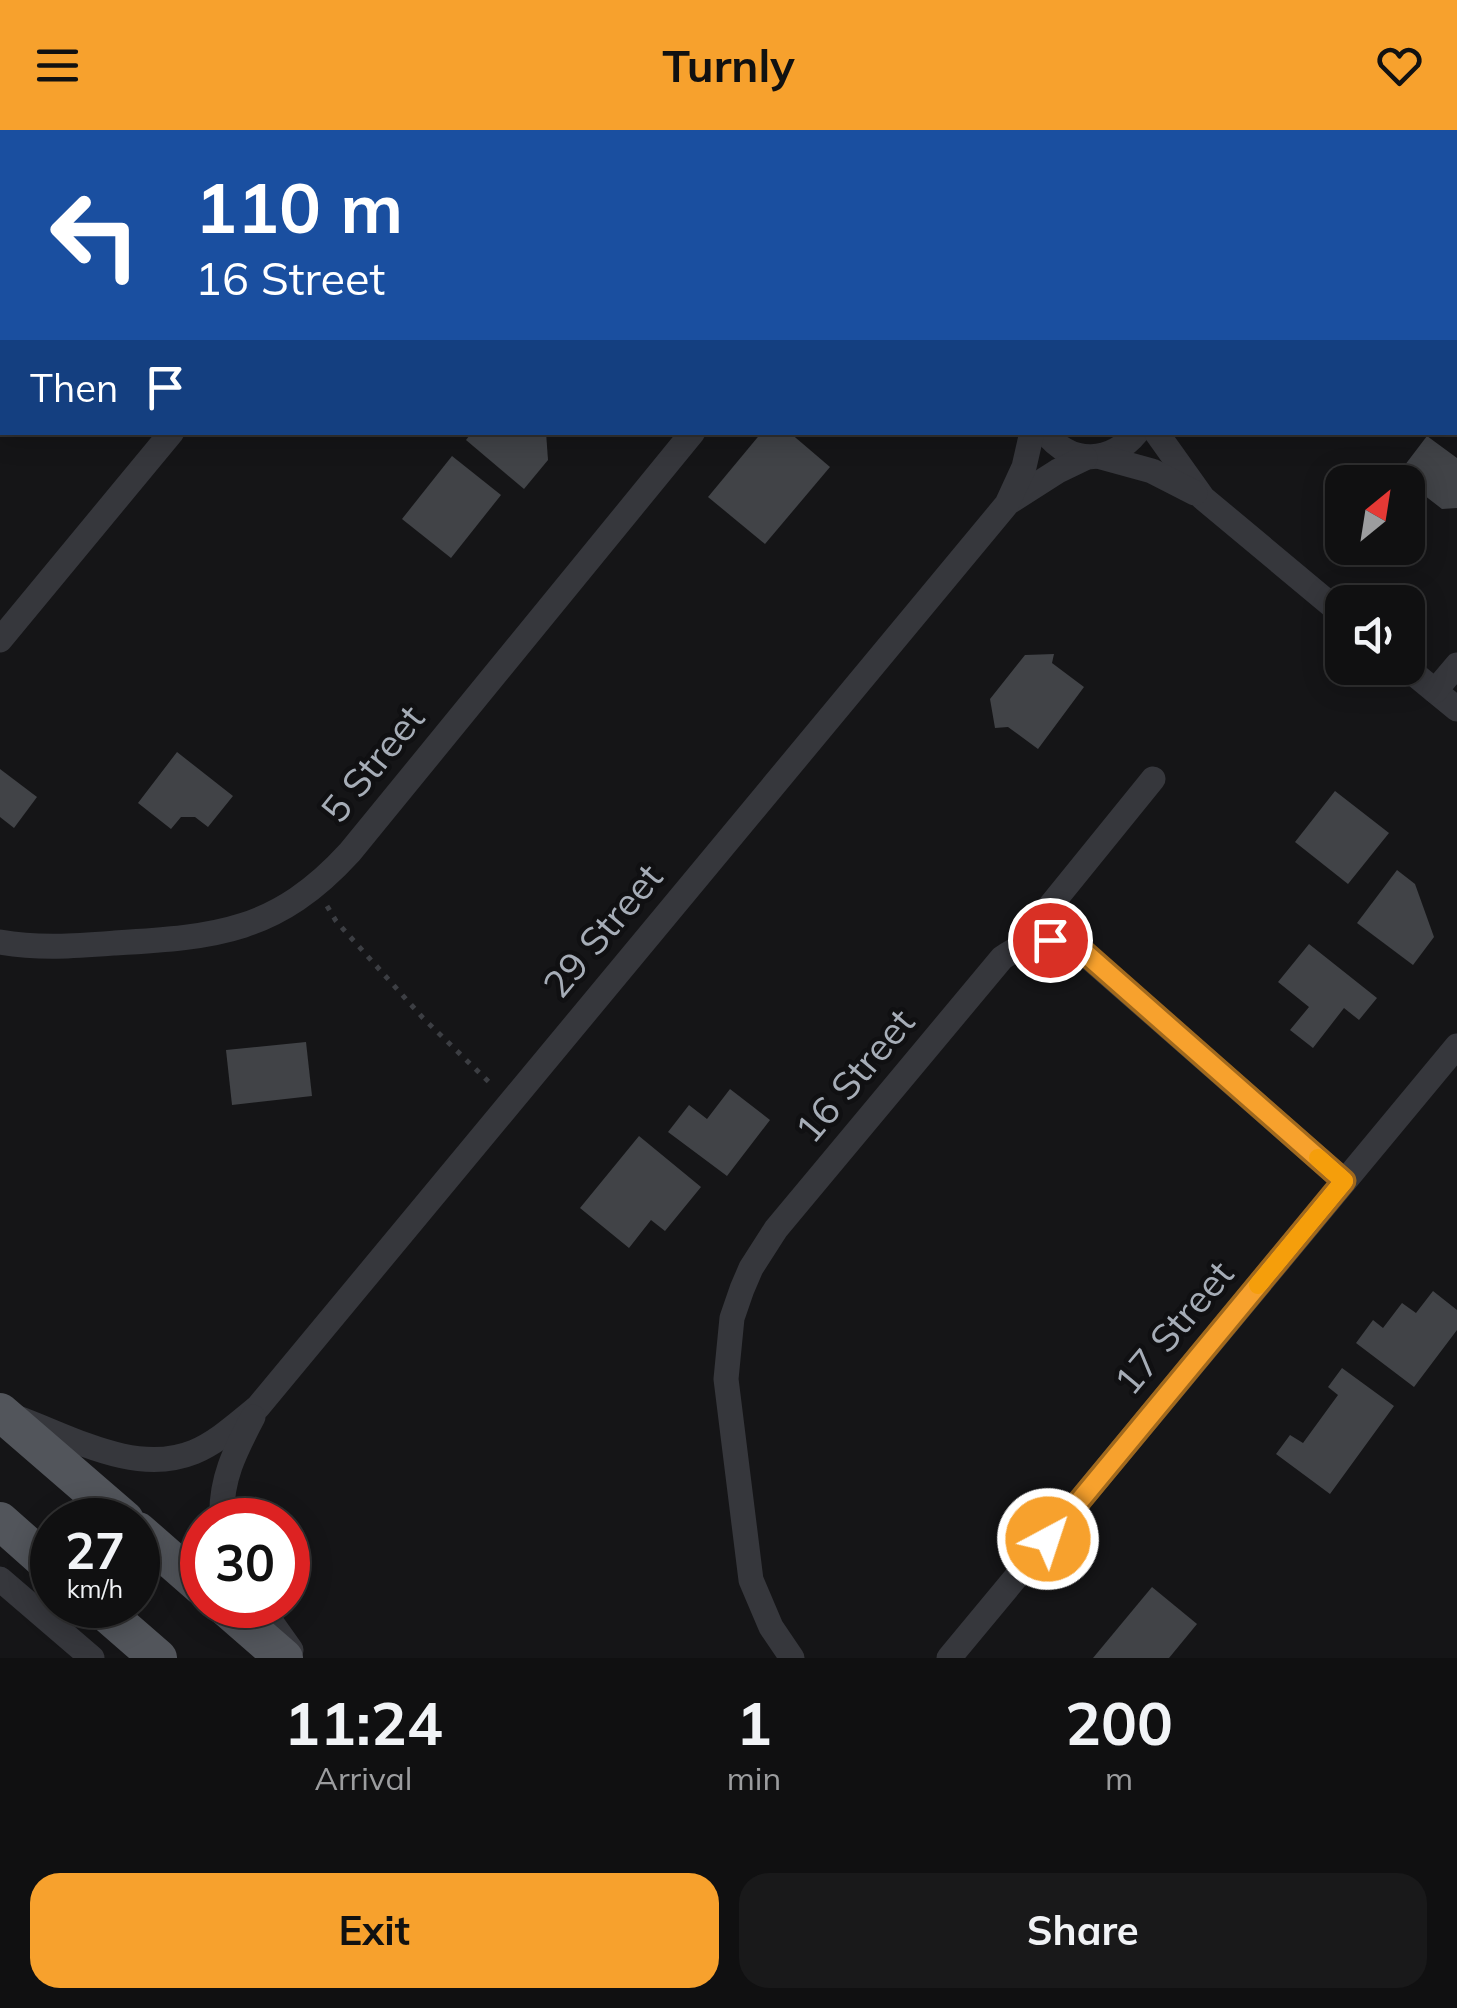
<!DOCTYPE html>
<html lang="en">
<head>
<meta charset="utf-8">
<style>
	:root { --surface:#101011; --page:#19191a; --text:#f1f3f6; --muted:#9c9d9f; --line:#303031; --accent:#f7a12d }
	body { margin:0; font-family:Mulish,sans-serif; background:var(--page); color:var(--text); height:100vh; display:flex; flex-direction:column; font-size:38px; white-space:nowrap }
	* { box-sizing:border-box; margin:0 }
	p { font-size:32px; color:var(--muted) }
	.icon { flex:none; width:55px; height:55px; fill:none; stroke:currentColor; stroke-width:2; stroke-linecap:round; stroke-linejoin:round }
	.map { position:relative; height:1528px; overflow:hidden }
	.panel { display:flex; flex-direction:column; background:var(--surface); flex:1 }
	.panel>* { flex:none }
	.hud { position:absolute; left:0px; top:0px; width:1458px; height:305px; box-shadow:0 5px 25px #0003,0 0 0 2px var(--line); background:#1a4fa0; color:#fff; overflow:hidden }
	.needle { width:65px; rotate:30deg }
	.tools { position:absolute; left:1325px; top:335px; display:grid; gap:20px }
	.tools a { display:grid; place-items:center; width:100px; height:100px; border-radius:20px; background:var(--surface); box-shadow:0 5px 25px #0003,0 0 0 2px var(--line); font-size:50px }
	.speed { position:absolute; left:30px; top:1368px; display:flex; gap:20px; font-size:50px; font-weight:700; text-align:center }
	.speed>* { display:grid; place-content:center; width:130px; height:130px; border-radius:50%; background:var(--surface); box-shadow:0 5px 25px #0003,0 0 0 2px var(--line); line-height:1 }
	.speed small { font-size:25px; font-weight:400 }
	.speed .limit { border:15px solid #d22; background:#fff; color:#111 }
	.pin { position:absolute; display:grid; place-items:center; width:85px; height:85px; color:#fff; margin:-42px; border:5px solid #fff; border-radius:50%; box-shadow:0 2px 10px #0007 }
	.me { position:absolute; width:110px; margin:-55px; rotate:40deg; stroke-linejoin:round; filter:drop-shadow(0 0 8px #0008) }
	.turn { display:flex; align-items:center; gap:35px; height:210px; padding:0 30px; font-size:45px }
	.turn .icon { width:130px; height:130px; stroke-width:2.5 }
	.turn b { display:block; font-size:70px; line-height:85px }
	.then { display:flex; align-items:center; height:95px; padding:0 30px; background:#0003; gap:20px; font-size:38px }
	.eta { display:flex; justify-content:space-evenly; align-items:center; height:170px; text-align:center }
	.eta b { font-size:60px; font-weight:700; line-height:70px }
	.button { display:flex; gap:20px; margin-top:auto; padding:20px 30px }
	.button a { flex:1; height:115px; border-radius:30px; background:var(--accent); color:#111; font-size:40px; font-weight:700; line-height:115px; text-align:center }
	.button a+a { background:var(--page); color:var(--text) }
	header { display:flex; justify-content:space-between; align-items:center; height:130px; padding:0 30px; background:var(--accent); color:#111; font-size:45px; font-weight:700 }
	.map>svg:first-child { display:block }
</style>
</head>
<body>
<header><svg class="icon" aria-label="menu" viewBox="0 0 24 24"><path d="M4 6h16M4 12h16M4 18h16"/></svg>Turnly<svg class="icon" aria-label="heart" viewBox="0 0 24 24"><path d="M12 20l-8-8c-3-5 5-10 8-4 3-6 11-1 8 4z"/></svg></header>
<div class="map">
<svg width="1457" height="1528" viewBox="0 0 1457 1528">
	<rect width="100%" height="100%" fill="#151517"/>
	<!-- building -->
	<g fill="#414347">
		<polygon points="472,302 546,302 548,330 524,359 466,310"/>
		<polygon points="762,302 789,302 830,337 765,414 708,367"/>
		<polygon points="1427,306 1457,328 1457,378 1442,379 1420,362 1408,378 1408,352 1392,352"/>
		<polygon points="452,326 501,365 451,428 402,389"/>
		<polygon points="1054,524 1052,533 1084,557 1038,619 1008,597 995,598 990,569 1025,525"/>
		<polygon points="177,622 233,666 208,697 195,687 181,687 171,699 138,673"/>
		<polygon points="0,639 37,667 14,698 0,687"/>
		<polygon points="1335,661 1389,703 1348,754 1295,712"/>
		<polygon points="1397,740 1415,754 1434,807 1413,835 1357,793"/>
		<polygon points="1309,814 1377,868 1359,890 1344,878 1313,918 1290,900 1309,877 1278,852"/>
		<polygon points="306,912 312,966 232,975 226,920"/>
		<polygon points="730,959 770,990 727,1046 668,1002 689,975 707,989"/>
		<polygon points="639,1006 701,1057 665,1101 651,1090 629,1118 580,1078"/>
		<polygon points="1433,1161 1457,1180 1457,1200 1414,1257 1356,1213 1373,1190 1383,1198 1402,1173 1416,1183"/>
		<polygon points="1342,1238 1394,1276 1330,1364 1276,1324 1290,1305 1303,1313 1338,1265 1328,1257"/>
		<polygon points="1152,1457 1197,1494 1169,1528 1093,1528"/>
	</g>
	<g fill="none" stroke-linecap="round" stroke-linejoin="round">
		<!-- path -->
		<polyline stroke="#3c3e43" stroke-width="5" stroke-dasharray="5 8" stroke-linecap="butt" points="327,776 336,791 423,888 492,955"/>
		<!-- street -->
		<g stroke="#36373c" stroke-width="25">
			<polyline points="769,0 772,2"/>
			<polyline points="421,2 423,0"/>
			<polyline points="1318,2 1320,0"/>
			<path d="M1045,302C1071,336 1111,334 1137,302"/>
			<polyline points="1156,302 1203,368 1342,484"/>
			<polyline points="1101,327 1152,341 1195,363"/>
			<polyline points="1011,371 1058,341 1085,328"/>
			<polyline points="0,510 172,302"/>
			<polyline points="1407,538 1457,579"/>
			<polyline points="1435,561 1457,535"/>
			<polyline points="1036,811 1046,781 1153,649"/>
			<path d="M0,812C39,819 76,816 115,813C217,807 277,802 350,722L693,302"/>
			<path d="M15,1287C71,1307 135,1346 194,1322C218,1312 238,1293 258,1277L1007,374L1024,337L1032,302"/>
			<path d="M222,1390C220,1350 235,1321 253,1287"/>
			<polyline points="0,1449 92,1528"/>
			<polyline points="259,1475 291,1520"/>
			<path d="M792,1528L771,1497L751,1450L726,1249L732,1188L742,1159L751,1138L776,1099L1002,828C1030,809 1054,805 1084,823L1344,1051"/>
			<polyline points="949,1528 1457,916"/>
		</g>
		<!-- primary -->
		<g stroke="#52555b" stroke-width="38">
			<polyline points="0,1282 125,1390"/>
			<polyline points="0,1391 52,1437"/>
			<polyline points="138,1401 202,1457"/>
			<polyline points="97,1475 158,1528"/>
			<polyline points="223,1475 284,1528"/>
		</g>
	</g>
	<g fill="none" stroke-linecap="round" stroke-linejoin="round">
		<defs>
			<polyline id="route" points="1048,1409 1344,1051 1084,822 1050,810"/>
		</defs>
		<!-- route casing -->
		<use href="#route" stroke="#a1691d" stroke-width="25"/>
		<!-- route -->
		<use href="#route" stroke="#f7a12d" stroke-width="18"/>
		<!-- slow -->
		<polyline stroke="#f59e0b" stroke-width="18" points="1258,1155 1344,1051 1318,1028"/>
	</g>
	<g text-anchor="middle" stroke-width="9" stroke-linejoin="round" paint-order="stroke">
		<!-- street labels -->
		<g font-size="38" fill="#a6adb7" stroke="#101012">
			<text transform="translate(373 634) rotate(-51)" y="13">5 Street</text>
			<text transform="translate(603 801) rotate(-50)" y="13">29 Street</text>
			<text transform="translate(855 946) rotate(-50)" y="13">16 Street</text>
			<text transform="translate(1174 1198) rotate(-50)" y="13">17 Street</text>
		</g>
	</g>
</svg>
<div class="tools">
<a><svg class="needle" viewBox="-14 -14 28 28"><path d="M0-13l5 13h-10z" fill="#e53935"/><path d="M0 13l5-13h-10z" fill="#9c9d9f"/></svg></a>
<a><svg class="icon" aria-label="sound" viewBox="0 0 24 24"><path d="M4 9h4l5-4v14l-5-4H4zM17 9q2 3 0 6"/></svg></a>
</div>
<div class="speed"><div>27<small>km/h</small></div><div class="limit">30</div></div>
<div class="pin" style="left:1050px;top:810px;background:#d93025"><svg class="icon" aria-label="arrive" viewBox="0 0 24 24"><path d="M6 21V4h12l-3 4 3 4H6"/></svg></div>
<svg class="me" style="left:1048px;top:1409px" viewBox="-20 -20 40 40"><circle r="17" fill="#f7a12d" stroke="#fff" stroke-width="3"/><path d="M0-11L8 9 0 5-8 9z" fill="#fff"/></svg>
<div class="hud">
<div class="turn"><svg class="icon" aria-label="left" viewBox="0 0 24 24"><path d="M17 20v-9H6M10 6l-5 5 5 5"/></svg><div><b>110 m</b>16 Street</div></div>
<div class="then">Then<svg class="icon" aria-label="arrive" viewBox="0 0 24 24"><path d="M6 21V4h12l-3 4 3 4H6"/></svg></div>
</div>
</div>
<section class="panel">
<div class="eta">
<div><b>11:24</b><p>Arrival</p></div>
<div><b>1</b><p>min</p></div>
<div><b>200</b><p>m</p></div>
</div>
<div class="button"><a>Exit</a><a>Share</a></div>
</section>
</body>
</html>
